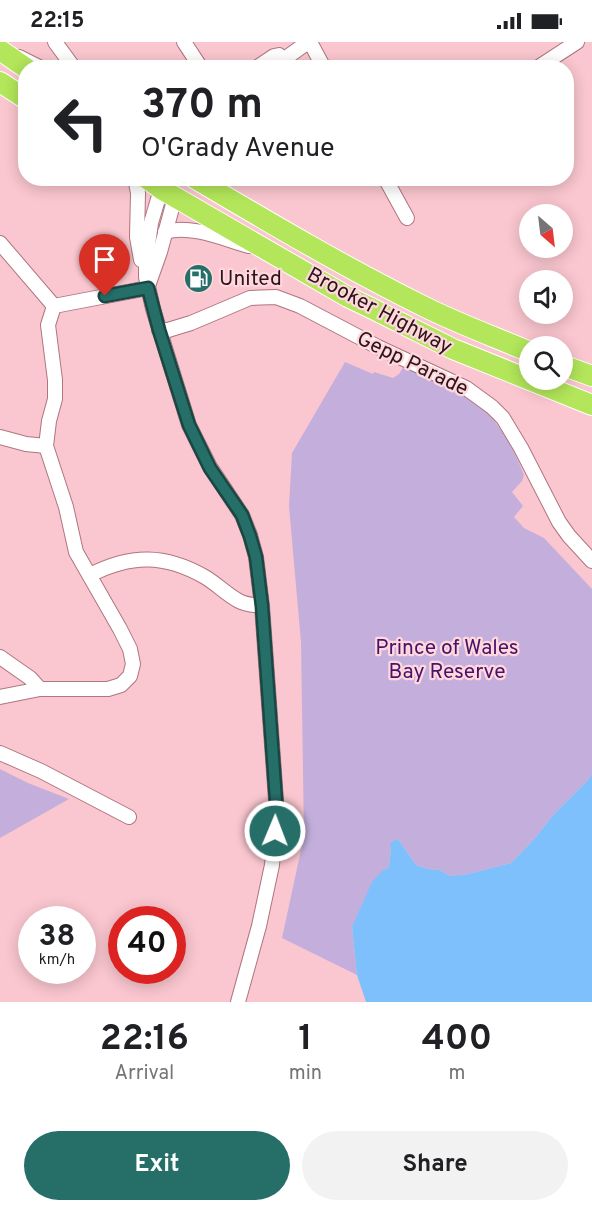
<!DOCTYPE html>
<html lang="en">
<head>
<meta charset="utf-8">
<style>
	:root { --surface:#fff; --page:#f2f2f2; --text:#202124; --muted:#757577; --accent:#266f69 }
	body { margin:0; font-family:Overpass,sans-serif; background:var(--page); color:var(--text); height:100vh; display:flex; flex-direction:column; font-size:22px; white-space:nowrap }
	* { box-sizing:border-box; margin:0 }
	p { font-size:20px; color:var(--muted) }
	.icon { flex:none; width:33px; height:33px; fill:none; stroke:currentColor; stroke-width:2; stroke-linecap:round; stroke-linejoin:round }
	.map { position:relative; height:960px; overflow:hidden }
	.panel { display:flex; flex-direction:column; background:var(--surface); flex:1 }
	.panel>* { flex:none }
	.guide { position:absolute; left:18px; top:18px; width:556px; height:126px; border-radius:24px; box-shadow:0 3px 15px #0003; background:#fff; color:var(--text); overflow:hidden }
	.needle { width:39px; rotate:152deg }
	.fabs { position:absolute; left:519px; top:162px; display:grid; gap:12px }
	.fabs a { display:grid; place-items:center; width:54px; height:54px; border-radius:50%; background:var(--surface); box-shadow:0 3px 15px #0003; font-size:30px }
	.speed { position:absolute; left:18px; top:864px; display:flex; gap:12px; font-size:30px; font-weight:700; text-align:center }
	.speed>* { display:grid; place-content:center; width:78px; height:78px; border-radius:50%; background:var(--surface); box-shadow:0 3px 15px #0003; line-height:1 }
	.speed small { font-size:15px; font-weight:400 }
	.speed .limit { border:9px solid #d22; background:#fff; color:#111 }
	.pin { position:absolute; display:grid; place-items:center; width:51px; height:51px; color:#fff; margin:-62px -26px; border-radius:50% 50% 50% 0; rotate:-45deg; box-shadow:0 0 6px #0007 }
	.pin .icon { rotate:45deg }
	.me { position:absolute; width:66px; margin:-33px; rotate:1deg; stroke-linejoin:round; filter:drop-shadow(0 0 4px #0008) }
	.turn { display:flex; align-items:center; gap:21px; height:126px; padding:0 24px; font-size:27px }
	.turn .icon { width:78px; height:78px; stroke-width:2.5 }
	.turn b { display:block; font-size:42px; line-height:51px }
	.eta { display:flex; justify-content:space-evenly; align-items:center; height:102px; text-align:center }
	.eta b { font-size:36px; font-weight:700; line-height:42px }
	.cta { display:flex; gap:12px; margin-top:auto; padding:12px 24px }
	.cta a { flex:1; height:69px; border-radius:36px; background:var(--accent); color:#fff; font-size:24px; font-weight:700; line-height:69px; text-align:center }
	.cta a+a { background:var(--page); color:var(--text) }
	.status { display:flex; justify-content:space-between; align-items:center; height:42px; padding:0 30px; background:var(--surface); direction:ltr }
	.status svg { height:16px; fill:currentColor }
	.map>svg:first-child { display:block }
</style>
</head>
<body>
<div class="status"><b>22:15</b><svg viewBox="0 0 49 12"><path d="M0 12V9h3v3zM5 12V6h3v6zM10 12V3h3v9zM15 12V0h3v12zM26 1h20v11H26zM47 4h2v5h-2z"/></svg></div>
<div class="map">
<svg width="592" height="960" viewBox="0 0 592 960">
	<rect width="100%" height="100%" fill="#fac6cf"/>
	<!-- green -->
	<g fill="#c4afdc">
		<path d="M345,320L373,332L374,330L393,336L399,332L404,324C423,333 444,341 463,352C494,370 511,400 524,433L522,439L512,450L523,464L514,475L524,486L544,496L592,547V732L588,738L553,773L535,796L511,821L468,832L450,834L440,828L428,827L416,823L398,797L391,805L389,825L383,828L352,885L357,933L282,896L304,794L301,600L289,464L292,411Z"/>
		<polygon points="0,727 28,741 69,757 0,796"/>
	</g>
	<!-- water -->
	<polygon fill="#7dc0fc" points="592,732 592,960 366,960 357,933 352,885 372,840 383,828 389,825 391,805 390,801 398,797 416,823 428,827 440,828 450,834 468,832 511,821 535,796 553,773 588,738"/>
	<g fill="none" stroke-linecap="round" stroke-linejoin="round">
		<defs>
			<g id="minor">
				<polyline points="55,0 74,26"/>
				<polyline points="184,0 201,26"/>
				<polyline points="310,0 324,26"/>
				<polyline points="19,15 41,26"/>
				<polyline points="256,26 274,14 279,13"/>
				<polyline points="272,26 308,0"/>
				<polyline points="537,26 577,0"/>
				<polyline points="135,136 138,151 137,195 141,218"/>
				<polyline points="385,136 407,176"/>
				<polyline points="161,147 151,181 146,217 146,235 153,267 189,383 210,425 242,473 250,493 256,515 262,564 277,772 272,823 259,884 238,960"/>
				<path d="M165,190C190,182 224,197 249,204"/>
				<polyline points="0,201 54,264"/>
				<polyline points="149,241 160,210 175,155"/>
				<polyline points="159,288 168,288 191,281 250,256 276,255 300,264 378,305 466,346 492,365 503,376 521,406 559,480 569,494 592,519"/>
				<polyline points="0,395 26,402 46,404 49,379 55,357 55,338 48,283 54,264 148,246"/>
				<path d="M90,533C131,512 165,512 205,535C217,542 227,553 239,559C246,563 255,563 262,564"/>
				<polyline points="0,615 30,636 40,647"/>
				<polyline points="0,655 40,647 108,647 121,643 130,634 133,622 130,607 120,587 76,510 66,465 46,404"/>
				<polyline points="0,711 41,729 129,775"/>
			</g>
			<g id="highway">
				<polyline points="0,8 26,26"/>
				<polyline points="0,40 26,57"/>
				<polyline points="146,136 161,147 348,255 373,267 453,307 592,363"/>
				<path d="M194,136C270,181 346,226 425,265C459,282 495,295 530,310"/>
				<polyline points="562,323 592,334"/>
			</g>
		</defs>
		<!-- minor casing -->
		<use href="#minor" stroke="#af7580" stroke-width="16"/>
		<!-- highway casing -->
		<use href="#highway" stroke="#fff" stroke-width="22"/>
		<!-- minor -->
		<use href="#minor" stroke="#fff" stroke-width="14"/>
		<!-- highway -->
		<use href="#highway" stroke="#b3e65a" stroke-width="20"/>
	</g>
	<g fill="none" stroke-linecap="round" stroke-linejoin="round">
		<defs>
			<polyline id="route" points="105,254 148,246 159,288 189,383 210,426 242,473 250,494 256,515 262,564 277,772 275,789"/>
		</defs>
		<!-- route casing -->
		<use href="#route" stroke="#194844" stroke-width="15"/>
		<!-- route -->
		<use href="#route" stroke="#266f69" stroke-width="10"/>
	</g>
	<!-- icons -->
	<defs>
		<symbol id="fuel-disc" viewBox="-11 -11 22 22"><circle r="9.5" fill="#266f69" stroke="#ffd7dd"/><path d="M-5.5-6h7V0h2V4h1.3V-2.5L3-4.5l.8-.8L6-3V5H2.5V1h-1V6h-7ZM-4.2-4.7v3.2H.2V-4.7Z" fill="#fff"/></symbol>
	</defs>
	<g fill-rule="evenodd">
		<use href="#fuel-disc" x="182" y="220" width="33" height="33"/>
	</g>
	<g text-anchor="middle" stroke-width="4.5" stroke-linejoin="round" paint-order="stroke">
		<!-- poi labels -->
		<g font-size="21" fill="#2b1519" stroke="#ffd7dd" text-anchor="start">
			<text x="219" y="243">United</text>
		</g>
		<!-- street labels -->
		<g font-size="21" fill="#2b1519" stroke="#ffd7dd">
			<text transform="translate(380 268) rotate(28)" y="7">Brooker Highway</text>
			<text transform="translate(413 321) rotate(26)" y="7">Gepp Parade</text>
		</g>
		<!-- park labels -->
		<g font-size="21" fill="#461369" stroke="#ffd7dd">
			<text x="447" y="612">Prince of Wales<tspan x="447" dy="24">Bay Reserve</tspan></text>
		</g>
	</g>
</svg>
<div class="fabs">
<a><svg class="needle" viewBox="-14 -14 28 28"><path d="M0-13l5 13h-10z" fill="#e53935"/><path d="M0 13l5-13h-10z" fill="#757577"/></svg></a>
<a><svg class="icon" aria-label="sound" viewBox="0 0 24 24"><path d="M4 9h4l5-4v14l-5-4H4zM17 9q2 3 0 6"/></svg></a>
<a><svg class="icon" aria-label="search" viewBox="0 0 24 24"><circle cx="10" cy="10" r="6"/><path d="M15 15l6 6"/></svg></a>
</div>
<div class="speed"><div>38<small>km/h</small></div><div class="limit">40</div></div>
<div class="pin" style="left:105px;top:254px;background:#d93025"><svg class="icon" aria-label="arrive" viewBox="0 0 24 24"><path d="M6 21V4h12l-3 4 3 4H6"/></svg></div>
<svg class="me" style="left:275px;top:789px" viewBox="-20 -20 40 40"><circle r="17" fill="#266f69" stroke="#fff" stroke-width="3"/><path d="M0-11L8 9 0 5-8 9z" fill="#fff"/></svg>
<div class="guide">
<div class="turn"><svg class="icon" aria-label="left" viewBox="0 0 24 24"><path d="M17 20v-9H6M10 6l-5 5 5 5"/></svg><div><b>370 m</b>O'Grady Avenue</div></div>
</div>
</div>
<section class="panel">
<div class="eta">
<div><b>22:16</b><p>Arrival</p></div>
<div><b>1</b><p>min</p></div>
<div><b>400</b><p>m</p></div>
</div>
<div class="cta"><a>Exit</a><a>Share</a></div>
</section>
</body>
</html>
